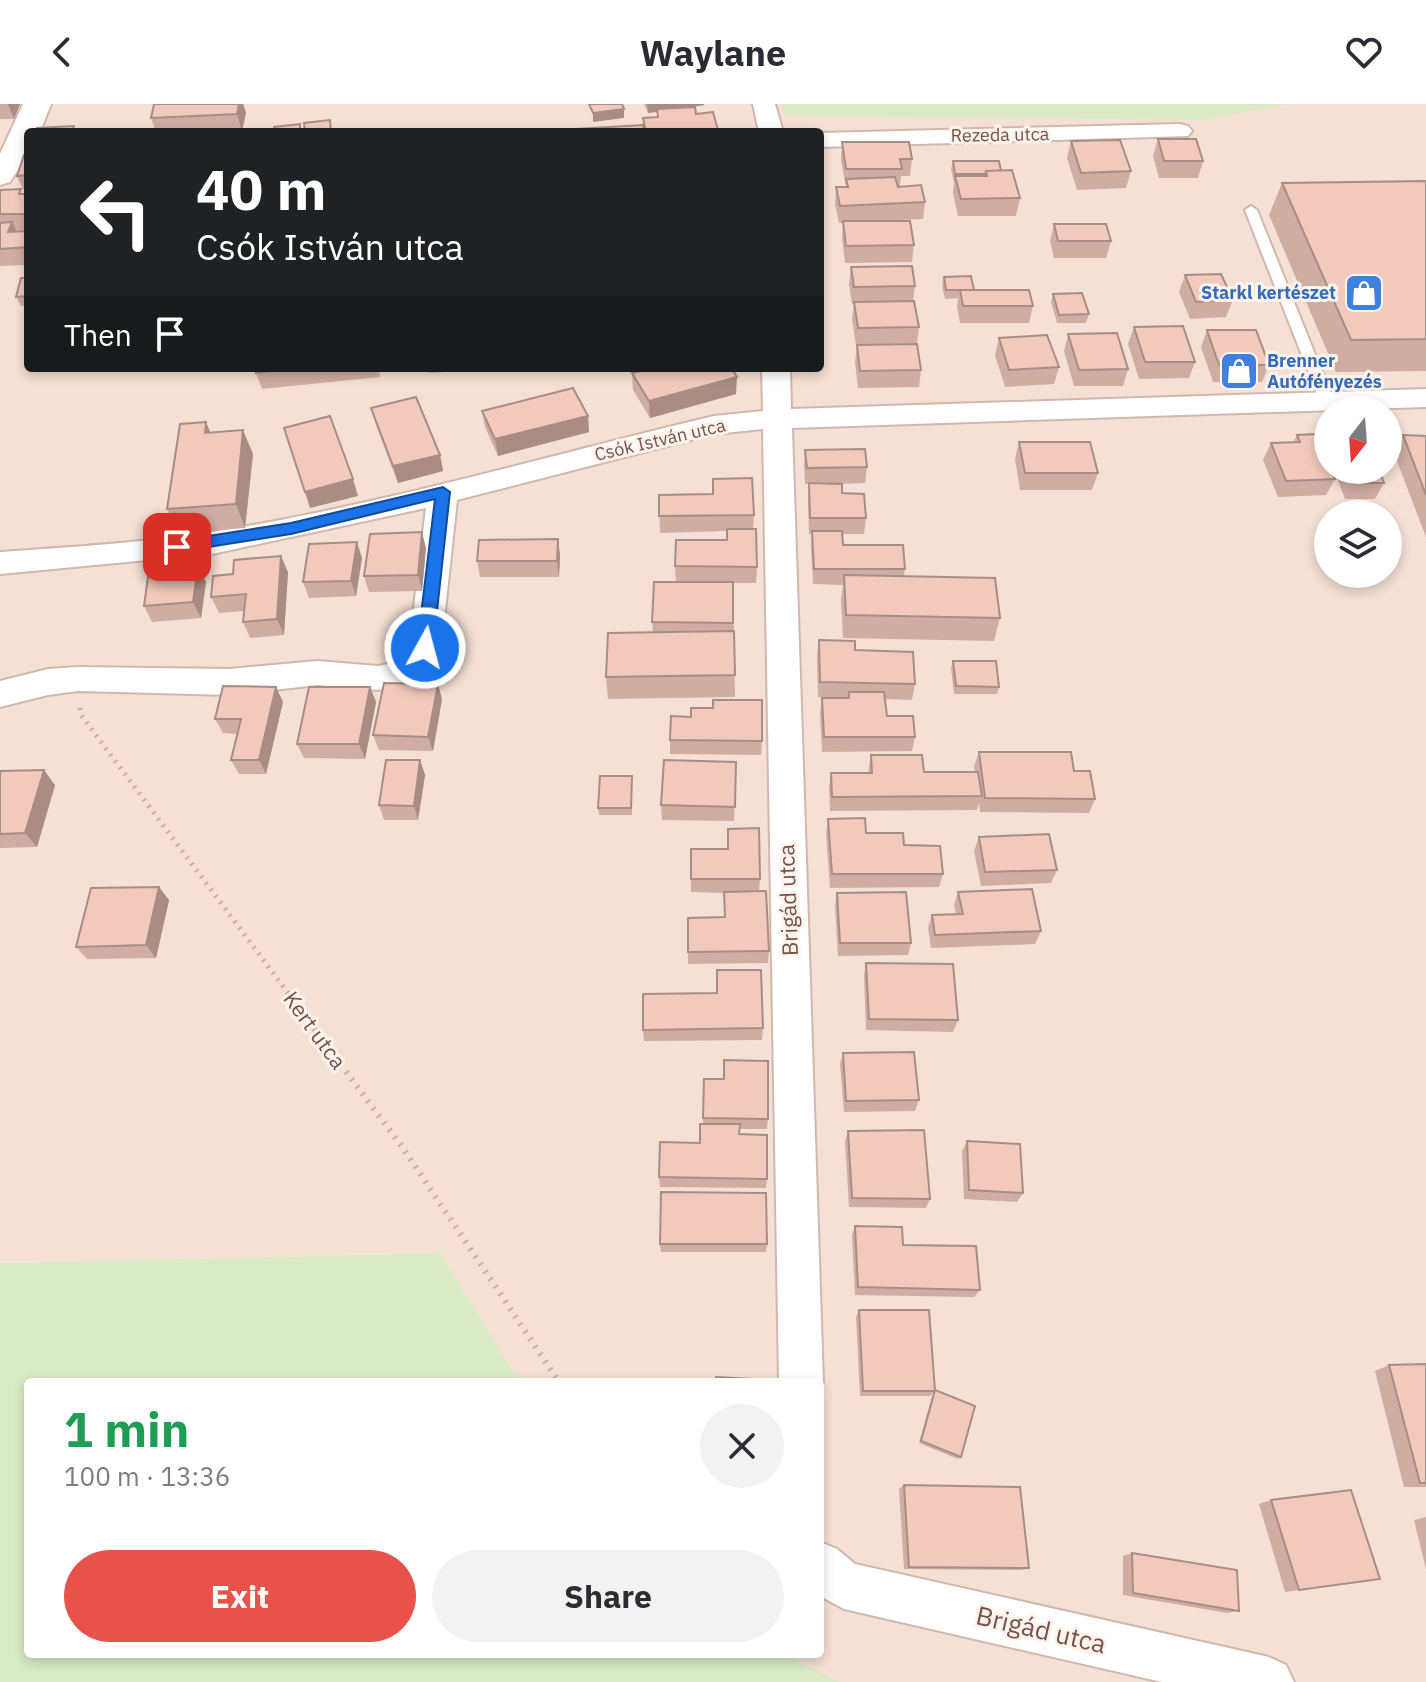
<!DOCTYPE html>
<html lang="en">
<head>
<meta charset="utf-8">
<style>
	:root { --surface:#fff; --page:#f2f2f3; --text:#2b2b33; --muted:#7c7c81; --accent:#e7524a }
	body { margin:0; font-family:"IBM Plex Sans",sans-serif; background:var(--page); color:var(--text); height:100vh; display:flex; flex-direction:column; font-size:30px; white-space:nowrap }
	* { box-sizing:border-box; margin:0 }
	p { font-size:26px; color:var(--muted) }
	.icon { flex:none; width:44px; height:44px; fill:none; stroke:currentColor; stroke-width:2; stroke-linecap:round; stroke-linejoin:round }
	.map { position:relative; flex:1; overflow:hidden }
	.side { position:absolute; left:24px; top:1274px; width:800px; height:280px; display:flex; flex-direction:column; background:var(--surface); border-radius:8px; box-shadow:0 4px 12px #0003 }
	.side>* { flex:none }
	.guide { position:absolute; left:24px; top:24px; width:800px; height:244px; border-radius:8px; box-shadow:0 4px 12px #0003; background:#202124; color:#fff; overflow:hidden }
	.needle { width:52px; rotate:197deg }
	.buttons { position:absolute; left:1314px; top:292px; display:grid; gap:16px }
	.buttons a { display:grid; place-items:center; width:88px; height:88px; border-radius:50%; background:var(--surface); box-shadow:0 4px 12px #0003; font-size:40px }
	.pin { position:absolute; display:grid; place-items:center; width:68px; height:68px; color:#fff; margin:-34px; border-radius:16px; box-shadow:0 4px 12px #0006 }
	.me { position:absolute; width:88px; margin:-44px; rotate:7deg; stroke-linejoin:round; filter:drop-shadow(0 0 6px #0008) }
	.turn { display:flex; align-items:center; gap:28px; height:168px; padding:0 40px; font-size:36px }
	.turn .icon { width:104px; height:104px; stroke-width:2.5 }
	.turn b { display:block; font-size:56px; line-height:68px }
	.then { display:flex; align-items:center; height:76px; padding:0 40px; background:#0003; gap:16px; font-size:30px }
	.round { display:grid; place-items:center; flex:none; width:84px; height:84px; border-radius:42px; background:var(--page) }
	.overview { display:flex; align-items:center; justify-content:space-between; height:136px; padding:0 40px }
	h1 { font-size:48px; font-weight:800; line-height:60px; color:#1e9e55 }
	.primary-button { display:flex; gap:16px; margin-top:auto; padding:16px 40px }
	.primary-button a { flex:1; height:92px; border-radius:48px; background:var(--accent); color:#fff; font-size:32px; font-weight:800; line-height:92px; text-align:center }
	.primary-button a+a { background:var(--page); color:var(--text) }
	header { display:flex; justify-content:space-between; align-items:center; height:104px; padding:0 40px; background:var(--surface); font-size:36px; font-weight:800 }
	.map>svg:first-child { display:block }
</style>
</head>
<body>
<header><svg class="icon" aria-label="back" viewBox="0 0 24 24"><path d="M15 5l-7 7 7 7"/></svg>Waylane<svg class="icon" aria-label="heart" viewBox="0 0 24 24"><path d="M12 20l-8-8c-3-5 5-10 8-4 3-6 11-1 8 4z"/></svg></header>
<div class="map">
<svg width="1426" height="1578" viewBox="0 0 1426 1578">
	<rect width="100%" height="100%" fill="#fcf0e6"/>
	<!-- residential -->
	<path fill="#f4e0d4" fill-rule="evenodd" d="M0,0H1426V1578H840L783,1550H820V1278H520L440,1149L0,1159ZM28,28H820V264H28ZM1328,306H1388V366H1328ZM1328,410H1388V470H1328Z"/>
	<!-- green -->
	<g fill="#daeac4">
		<polygon points="782,0 1291,0 1201,16 787,12"/>
		<polygon points="440,1149 520,1278 28,1278 28,1550 783,1550 840,1578 0,1578 0,1159"/>
	</g>
	<g fill="none" stroke-linecap="round" stroke-linejoin="round">
		<defs>
			<polygon id="service" points="1251,102 1257,106 1333,295 1331,298 1321,298 1319,295 1245,106"/>
			<g id="minor">
				<polygon points="753,0 775,0 783,28 759,28"/>
				<polygon points="1180,20 1188,22 1192,27 1188,32 820,43 820,29"/>
				<path d="M762,264H790L791,305L1426,285V303L792,324L823,1278L820,1286V1278H779L763,325L714,330L457,396L441,544L429,570L412,580L378,586L317,581L229,591L78,587L48,591L0,603V577L48,565L78,563L229,565L317,557L378,562L394,559L405,553L409,544L426,404L212,450L0,470V448C71,443 142,439 212,428C382,401 546,352 714,312L763,307Z"/>
				<polygon points="820,1438 837,1445 855,1460 1269,1553 1286,1561 1294,1578 1162,1578 844,1505 820,1492"/>
			</g>
			<polygon id="secondary" points="23,0 51,0 40,28 28,28 28,51 10,78 0,81 0,50"/>
		</defs>
		<!-- service casing -->
		<use href="#service" stroke="#d0b8ae" stroke-width="4"/>
		<!-- minor casing -->
		<use href="#minor" stroke="#d0b8ae" stroke-width="4"/>
		<!-- secondary casing -->
		<use href="#secondary" stroke="#d6b8ae" stroke-width="4"/>
		<!-- path-far1 -->
		<polyline stroke="#d7aca0" stroke-width="5" stroke-dasharray="2 6" stroke-linecap="butt" points="80,604 81,611 305,912"/>
		<!-- path -->
		<polyline stroke="#d7aca0" stroke-width="6" stroke-dasharray="2 7" stroke-linecap="butt" points="303,910 403,1044 559,1278"/>
		<!-- service -->
		<use href="#service" fill="#fff" fill-rule="evenodd"/>
		<!-- minor -->
		<use href="#minor" fill="#fff" fill-rule="evenodd"/>
		<!-- secondary -->
		<use href="#secondary" fill="#fff" fill-rule="evenodd"/>
	</g>
	<!-- wall -->
	<g fill="#d0ada3">
		<polygon points="0,0 20,0 14,15 0,15"/>
		<polygon points="154,0 243,0 246,9 242,27 156,28 151,14"/>
		<polygon points="644,0 704,0 704,1 693,3 696,10 713,8 718,28 561,28 644,26 643,14 657,13 657,8 648,9"/>
		<polygon points="1158,35 1203,57 1198,74 1159,74 1153,52"/>
		<polygon points="1071,37 1131,67 1126,84 1077,86 1067,54"/>
		<polygon points="842,38 912,55 910,72 901,72 900,82 897,82 925,98 923,115 879,117 914,141 912,158 845,159 842,134 843,119 839,119 835,100 836,83 846,83 841,56"/>
		<polygon points="28,51 28,89 25,89 17,72"/>
		<polygon points="953,57 1001,67 1020,94 1016,112 958,112 953,89 954,79 951,65"/>
		<polygon points="1426,77 1426,267 1336,268 1269,111 1282,79"/>
		<polygon points="0,86 28,90 28,127 16,127 17,128 28,127 28,161 0,162"/>
		<polygon points="1054,120 1111,137 1106,154 1054,154 1050,137"/>
		<polygon points="851,163 915,182 913,197 919,223 917,239 856,241 852,215 854,200 852,200 849,180"/>
		<polygon points="1185,171 1233,196 1226,213 1190,215 1179,188"/>
		<polygon points="944,173 973,186 1033,202 1029,219 960,219 957,203 958,194 945,195 942,181"/>
		<polygon points="28,174 28,201 21,202 16,193"/>
		<polygon points="1053,190 1089,210 1086,219 1057,219 1051,198"/>
		<polygon points="1134,223 1195,258 1189,274 1139,275 1128,240"/>
		<polygon points="1207,226 1269,261 1262,278 1213,278 1201,243"/>
		<polygon points="1068,230 1128,265 1123,282 1074,282 1064,247"/>
		<polygon points="999,234 1059,263 1054,280 1005,283 995,251"/>
		<polygon points="857,241 921,266 919,283 858,284 855,258"/>
		<polygon points="256,264 379,264 380,273 262,285 256,269"/>
		<polygon points="428,264 506,264 429,269"/>
		<polygon points="632,269 736,290 650,314 633,286"/>
		<polygon points="371,304 440,351 443,367 398,379 376,321"/>
		<polygon points="482,307 588,312 589,328 498,352 485,323"/>
		<polygon points="1328,323 1328,352 1322,336"/>
		<polygon points="1388,327 1396,344 1403,331 1426,332 1426,433 1395,352 1388,363"/>
		<polygon points="211,328 253,350 245,424 179,429 167,405"/>
		<polygon points="1297,331 1335,375 1326,391 1278,393 1263,356 1271,339 1293,339"/>
		<polygon points="1019,338 1098,369 1092,386 1020,386 1015,355"/>
		<polygon points="805,346 867,363 865,379 839,380 842,389 866,414 864,430 843,430 843,441 905,465 904,472 1000,514 994,537 843,534 841,495 843,481 813,480 811,443 812,430 809,430 808,396 809,380 805,380 804,362"/>
		<polygon points="1334,366 1379,366 1384,379 1375,395 1345,395"/>
		<polygon points="659,391 754,411 753,425 757,463 756,479 733,479 735,593 608,595 606,573 653,528 652,518 676,478 675,462 727,436 727,427 660,429"/>
		<polygon points="426,444 422,487 369,488 364,472"/>
		<polygon points="560,451 559,473 480,473 477,457"/>
		<polygon points="362,454 356,492 309,494 303,478"/>
		<polygon points="198,462 206,478 201,514 152,518 144,502"/>
		<polygon points="288,468 284,531 250,534 243,518 244,507 219,509 211,493"/>
		<polygon points="819,536 855,546 915,580 912,596 885,595 887,612 915,633 912,647 822,648 820,609 822,594 841,594 818,593 817,552"/>
		<polygon points="953,557 999,583 997,590 954,590 951,564"/>
		<polygon points="370,583 376,598 365,655 304,654 297,640"/>
		<polygon points="442,595 433,647 379,646 373,631"/>
		<polygon points="283,598 266,670 239,670 231,656 237,630 223,629 215,615"/>
		<polygon points="691,613 762,637 761,651 670,650 670,636"/>
		<polygon points="979,648 1074,667 1095,695 1089,709 980,708 979,699 977,706 830,707 829,683 831,669 868,669 871,651 924,668 975,668 974,662"/>
		<polygon points="420,656 425,671 418,716 384,716 379,701"/>
		<polygon points="736,658 734,717 662,716 661,701"/>
		<polygon points="0,667 55,681 37,743 0,744"/>
		<polygon points="632,672 632,711 599,711 598,704"/>
		<polygon points="828,715 904,741 943,770 939,783 830,784 826,729"/>
		<polygon points="979,733 1057,766 1051,779 981,782 974,747"/>
		<polygon points="691,745 760,775 759,787 769,847 768,859 688,860 688,814 724,813 724,789 691,788"/>
		<polygon points="159,783 169,796 156,854 87,855 76,843"/>
		<polygon points="958,788 1041,827 1035,840 931,844 928,824 932,811 956,810 954,801"/>
		<polygon points="837,789 911,839 908,851 838,852 835,802"/>
		<polygon points="866,859 958,916 953,928 866,926 864,871"/>
		<polygon points="717,889 763,924 762,936 644,937 643,926"/>
		<polygon points="843,949 919,996 915,1007 844,1008 840,960"/>
		<polygon points="704,975 768,1015 767,1025 740,1025 739,1030 767,1075 766,1084 660,1083 659,1073 700,1039 703,1020"/>
		<polygon points="848,1027 930,1095 926,1104 849,1103 845,1037"/>
		<polygon points="967,1037 1023,1089 1017,1098 964,1095 962,1047"/>
		<polygon points="855,1122 980,1186 974,1193 855,1191 852,1131"/>
		<polygon points="660,1140 767,1140 766,1148 661,1148"/>
		<polygon points="859,1206 935,1287 930,1292 860,1292 856,1213"/>
		<polygon points="1426,1260 1426,1383 1404,1383 1375,1267 1389,1261"/>
		<polygon points="935,1286 961,1353 958,1355 919,1339 933,1289"/>
		<polygon points="904,1381 1029,1464 1022,1466 904,1465 899,1385"/>
		<polygon points="1271,1396 1380,1475 1285,1488 1259,1400"/>
		<polygon points="1426,1413 1426,1465 1414,1416"/>
		<polygon points="1132,1449 1239,1507 1227,1509 1123,1491 1123,1452"/>
	</g>
	<!-- shaded-wall -->
	<g fill="#a98d84">
		<polygon points="8,0 20,0 14,15"/>
		<polygon points="239,0 243,0 246,9 242,27 237,10"/>
		<polygon points="647,0 704,0 704,1 648,9"/>
		<polygon points="624,5 624,14 593,18 593,9"/>
		<polygon points="12,118 20,135 17,146 8,128"/>
		<polygon points="737,273 736,290 650,314 649,297"/>
		<polygon points="588,312 589,328 498,352 495,335"/>
		<polygon points="206,318 216,342 205,329"/>
		<polygon points="243,326 253,350 245,424 236,400"/>
		<polygon points="440,351 443,367 398,379 393,362"/>
		<polygon points="353,375 358,392 310,404 305,388"/>
		<polygon points="422,428 426,444 422,487 418,471"/>
		<polygon points="558,435 560,451 559,473 557,457"/>
		<polygon points="357,438 362,454 356,492 351,477"/>
		<polygon points="281,452 288,468 284,531 277,515"/>
		<polygon points="198,462 206,478 201,514 193,498"/>
		<polygon points="438,580 442,595 433,647 428,633"/>
		<polygon points="276,583 283,598 266,670 259,656"/>
		<polygon points="370,583 376,598 365,655 359,640"/>
		<polygon points="420,656 425,671 418,716 414,702"/>
		<polygon points="44,666 55,681 37,743 25,729"/>
		<polygon points="159,783 169,796 156,854 146,841"/>
	</g>
	<!-- building -->
	<g fill="#f2c9bd" stroke="#a98d84" stroke-width="2">
		<polygon points="154,0 239,0 237,10 151,14"/>
		<polygon points="589,0 622,0 624,5 593,9"/>
		<polygon points="695,3 696,10 713,8 718,26 695,28 646,28 643,14 658,13 657,5"/>
		<polygon points="330,16 331,28 305,28 304,19"/>
		<polygon points="300,20 300,28 274,28 274,23"/>
		<polygon points="643,21 644,28 561,28 560,26"/>
		<polygon points="74,22 72,28 36,28 37,24"/>
		<polygon points="154,25 153,28 102,28"/>
		<polygon points="1158,35 1196,35 1203,57 1164,57"/>
		<polygon points="1120,36 1131,67 1081,69 1071,37"/>
		<polygon points="842,38 909,38 912,55 900,55 902,65 846,65"/>
		<polygon points="24,51 28,51 28,71 17,72"/>
		<polygon points="953,57 999,57 1001,67 986,67 985,70 955,70"/>
		<polygon points="1012,66 1020,94 961,95 955,72 987,72 986,67"/>
		<polygon points="895,73 898,83 921,81 925,98 840,102 836,83 848,83 846,75"/>
		<polygon points="1426,77 1426,235 1351,236 1282,79"/>
		<polygon points="21,85 19,90 28,90 28,110 0,110 0,86"/>
		<polygon points="843,117 910,117 914,141 846,142"/>
		<polygon points="12,118 8,128 28,127 28,143 0,145 0,119"/>
		<polygon points="1054,120 1106,120 1111,137 1058,137"/>
		<polygon points="912,162 915,182 854,183 851,163"/>
		<polygon points="1221,170 1233,196 1196,198 1185,171"/>
		<polygon points="971,172 974,186 946,186 944,173"/>
		<polygon points="21,174 28,174 28,192 16,193"/>
		<polygon points="960,186 1029,186 1033,202 963,202"/>
		<polygon points="1082,189 1089,210 1059,211 1053,190"/>
		<polygon points="914,197 919,223 858,224 854,198"/>
		<polygon points="1183,222 1195,258 1145,258 1134,223"/>
		<polygon points="1207,226 1256,226 1269,261 1219,261"/>
		<polygon points="1117,229 1128,265 1079,266 1068,230"/>
		<polygon points="1047,231 1059,263 1009,266 999,234"/>
		<polygon points="917,240 921,266 860,267 857,241"/>
		<polygon points="256,264 300,264 256,269"/>
		<polygon points="652,264 731,264 737,273 649,297 632,269"/>
		<polygon points="573,284 588,312 495,335 482,307"/>
		<polygon points="416,293 440,351 393,362 371,304"/>
		<polygon points="330,312 353,375 305,388 284,324"/>
		<polygon points="206,318 205,329 243,326 236,400 167,405 180,320"/>
		<polygon points="1388,327 1397,347 1388,347"/>
		<polygon points="1315,330 1328,359 1328,366 1331,366 1335,375 1286,377 1271,339 1300,338 1297,331"/>
		<polygon points="1403,331 1426,332 1426,391"/>
		<polygon points="1019,338 1090,338 1098,369 1025,369"/>
		<polygon points="865,345 867,363 807,364 805,346"/>
		<polygon points="1349,366 1379,366 1384,379 1354,379"/>
		<polygon points="752,374 754,411 659,412 659,391 713,390 713,375"/>
		<polygon points="809,379 842,380 842,389 864,390 866,414 810,414"/>
		<polygon points="727,425 756,425 757,463 675,462 676,436 727,436"/>
		<polygon points="812,427 842,427 843,441 903,441 905,465 814,465"/>
		<polygon points="422,428 418,471 364,472 370,430"/>
		<polygon points="558,435 557,457 477,457 479,436"/>
		<polygon points="357,438 351,477 303,478 309,440"/>
		<polygon points="281,452 277,515 243,518 246,490 211,493 213,472 233,470 234,456"/>
		<polygon points="198,462 193,498 144,502 149,466"/>
		<polygon points="844,471 995,474 1000,514 846,511"/>
		<polygon points="654,478 733,478 733,519 652,518"/>
		<polygon points="734,527 735,571 606,573 608,529"/>
		<polygon points="819,536 855,537 855,546 913,548 915,580 820,578"/>
		<polygon points="953,557 996,557 999,583 956,582"/>
		<polygon points="384,579 438,580 428,633 373,631"/>
		<polygon points="223,582 276,583 259,656 231,656 241,615 215,615"/>
		<polygon points="309,583 370,583 359,640 297,640"/>
		<polygon points="849,588 884,588 887,612 913,612 915,633 824,633 822,594 849,594"/>
		<polygon points="713,596 762,596 762,637 670,636 671,612 691,613 691,604 713,604"/>
		<polygon points="979,648 1071,648 1074,667 1090,667 1095,695 985,694"/>
		<polygon points="871,651 922,651 924,668 978,668 982,692 832,693 831,669 872,669"/>
		<polygon points="386,656 420,656 414,702 379,701"/>
		<polygon points="664,656 736,658 735,703 661,701"/>
		<polygon points="44,666 25,729 0,730 0,667"/>
		<polygon points="600,672 632,672 631,704 598,704"/>
		<polygon points="865,714 866,729 903,729 904,741 940,742 943,770 832,770 828,715"/>
		<polygon points="759,724 760,775 691,775 691,745 728,745 728,725"/>
		<polygon points="1049,730 1057,766 985,768 979,733"/>
		<polygon points="159,783 146,841 76,843 91,784"/>
		<polygon points="1032,785 1041,827 935,831 932,811 963,810 958,788"/>
		<polygon points="766,787 769,847 688,848 688,814 725,813 724,788"/>
		<polygon points="906,788 911,839 840,839 837,789"/>
		<polygon points="866,859 953,860 958,916 869,915"/>
		<polygon points="717,866 761,866 763,924 643,926 643,890 717,889"/>
		<polygon points="914,948 919,996 846,997 843,949"/>
		<polygon points="724,956 768,957 768,1015 703,1014 704,975 724,975"/>
		<polygon points="700,1020 740,1020 739,1030 767,1031 767,1075 659,1073 660,1038 700,1039"/>
		<polygon points="924,1026 930,1095 852,1094 848,1027"/>
		<polygon points="967,1037 1020,1040 1023,1089 969,1086"/>
		<polygon points="661,1088 766,1089 767,1140 660,1140"/>
		<polygon points="855,1122 902,1123 903,1141 976,1142 980,1186 858,1183"/>
		<polygon points="859,1206 929,1206 935,1287 863,1287"/>
		<polygon points="1426,1260 1426,1379 1420,1379 1389,1261"/>
		<polygon points="716,1273 773,1276 773,1278 716,1278"/>
		<polygon points="935,1286 975,1302 961,1353 921,1337"/>
		<polygon points="904,1381 1020,1383 1029,1464 909,1463"/>
		<polygon points="1351,1386 1380,1475 1299,1486 1271,1396"/>
		<polygon points="1132,1449 1237,1466 1239,1507 1133,1489"/>
	</g>
	<!-- route -->
	<polygon fill="#1a73e8" stroke="#114b97" stroke-width="2" points="443,383 450,388 433,544 425,550 417,544 435,395 291,430 177,448 169,443 177,437 291,419"/>
	<!-- icons -->
	<defs>
		<symbol id="shop-square" viewBox="-11 -11 22 22"><rect x="-9" y="-9" width="18" height="18" rx="4" fill="#3f7fe0" stroke="#fff4ec"/><path d="M-5-2.5h2.3a2.7 3.5 0 0 1 5.4 0H5L5.5 6h-11ZM-1.5-2.5h3a1.5 2.3 0 0 0-3 0Z" fill="#fff"/></symbol>
	</defs>
	<g fill-rule="evenodd">
		<use href="#shop-square" x="1342" y="167" width="44" height="44"/>
		<use href="#shop-square" x="1217" y="245" width="44" height="44"/>
	</g>
	<g text-anchor="middle" stroke-width="6" stroke-linejoin="round" paint-order="stroke">
		<!-- far-street labels -->
		<g font-size="18" fill="#76524a" stroke="#fff4ec">
			<text transform="translate(1000 31) rotate(-1)" y="6">Rezeda utca</text>
			<text transform="translate(660 336) rotate(-13)" y="6">Csók István utca</text>
		</g>
		<!-- far-shop labels -->
		<g font-size="18" font-weight="bold" fill="#366cbe" stroke="#fff4ec" text-anchor="end">
			<text x="1336" y="195">Starkl kertészet</text>
			<text x="1267" y="263" text-anchor="start">Brenner<tspan x="1267" dy="21">Autófényezés</tspan></text>
		</g>
		<!-- street labels -->
		<g font-size="22" fill="#76524a" stroke="#fff4ec">
			<text transform="translate(788 796) rotate(-92)" y="8">Brigád utca</text>
			<text transform="translate(315 926) rotate(54)" y="8">Kert utca</text>
		</g>
		<!-- near-street labels -->
		<g font-size="26" fill="#76524a" stroke="#fff4ec">
			<text transform="translate(1041 1526) rotate(13)" y="9">Brigád utca</text>
		</g>
	</g>
</svg>
<div class="buttons">
<a><svg class="needle" viewBox="-14 -14 28 28"><path d="M0-13l5 13h-10z" fill="#e53935"/><path d="M0 13l5-13h-10z" fill="#7c7c81"/></svg></a>
<a><svg class="icon" aria-label="layers" viewBox="0 0 24 24"><path d="M12 4l9 5-9 5-9-5zM3 14l9 5 9-5"/></svg></a>
</div>
<div class="pin" style="left:177px;top:443px;background:#d93025"><svg class="icon" aria-label="arrive" viewBox="0 0 24 24"><path d="M6 21V4h12l-3 4 3 4H6"/></svg></div>
<svg class="me" style="left:425px;top:544px" viewBox="-20 -20 40 40"><circle r="17" fill="#1a73e8" stroke="#fff" stroke-width="3"/><path d="M0-11L8 9 0 5-8 9z" fill="#fff"/></svg>
<div class="guide">
<div class="turn"><svg class="icon" aria-label="left" viewBox="0 0 24 24"><path d="M17 20v-9H6M10 6l-5 5 5 5"/></svg><div><b>40 m</b>Csók István utca</div></div>
<div class="then">Then<svg class="icon" aria-label="arrive" viewBox="0 0 24 24"><path d="M6 21V4h12l-3 4 3 4H6"/></svg></div>
</div>
<section class="side">
<div class="overview"><div><h1>1 min</h1><p>100 m · 13:36</p></div><a class="round"><svg class="icon" aria-label="close" viewBox="0 0 24 24"><path d="M6 6l12 12M18 6L6 18"/></svg></a></div>
<div class="primary-button"><a>Exit</a><a>Share</a></div>
</section>
</div>
</body>
</html>
